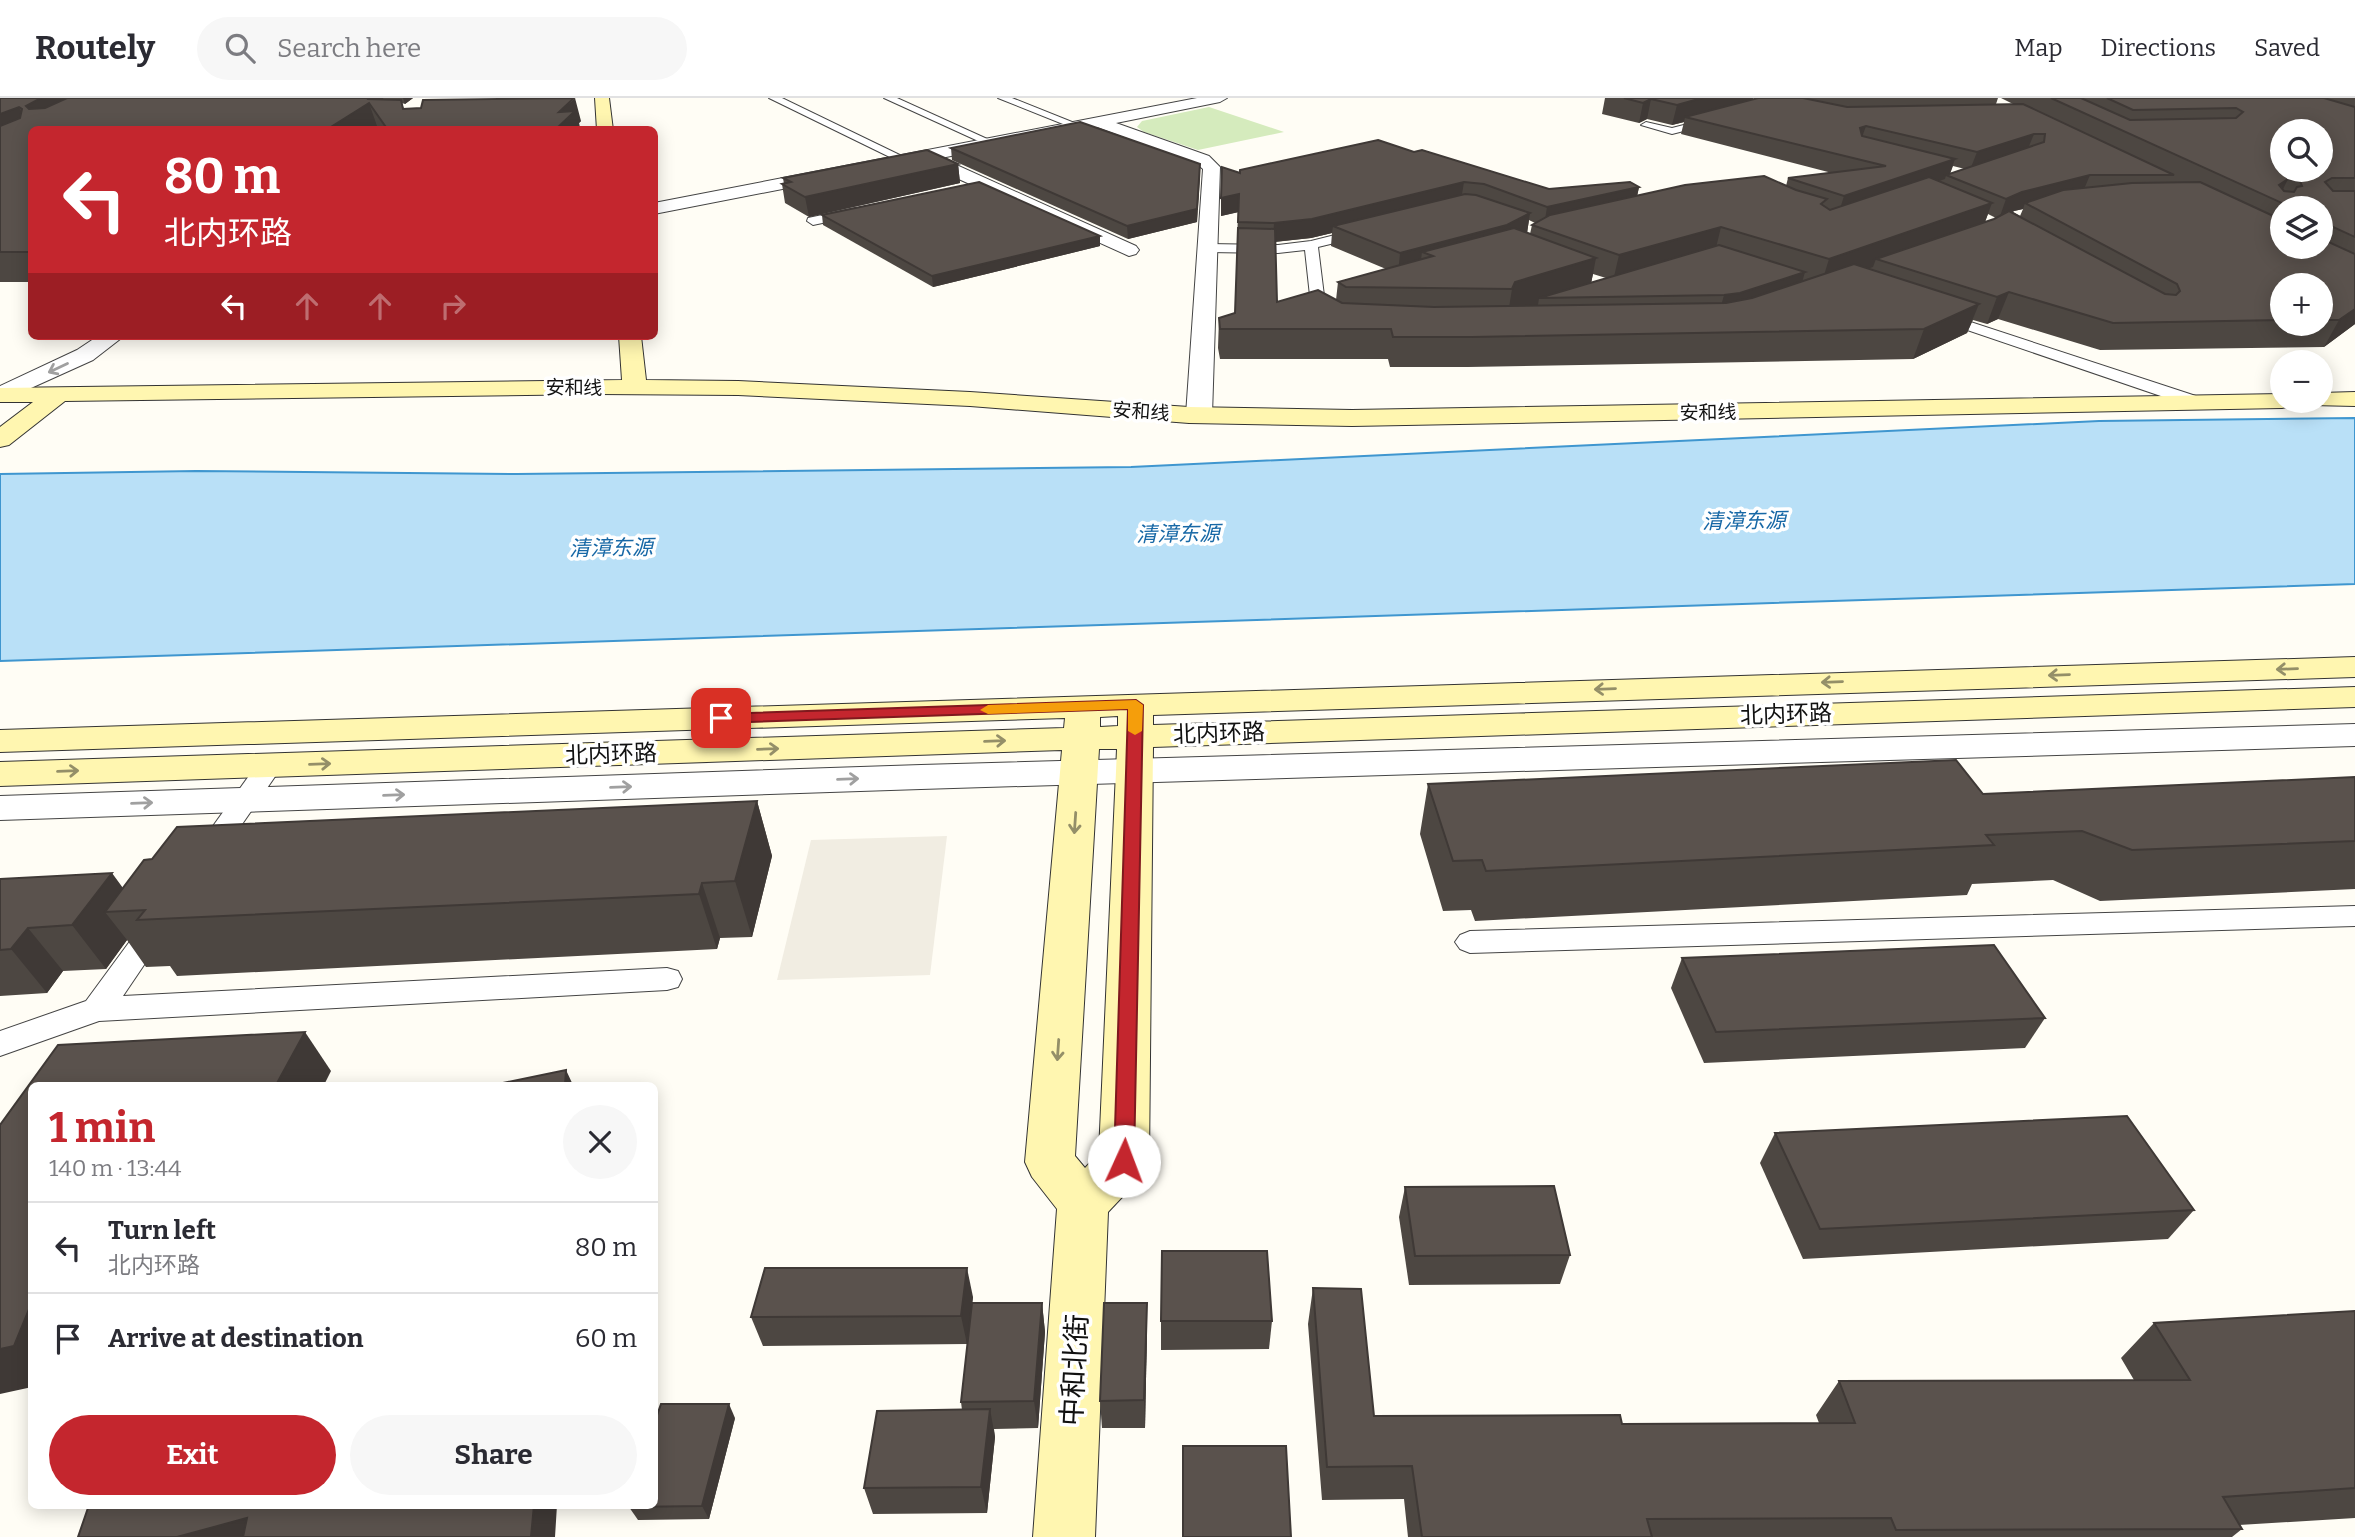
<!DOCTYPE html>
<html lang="en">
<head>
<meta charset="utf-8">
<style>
	:root { --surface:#fff; --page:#f7f7f7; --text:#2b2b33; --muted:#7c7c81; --line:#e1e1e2; --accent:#c4262e }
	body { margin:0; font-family:Bitter,"Noto Sans SC",serif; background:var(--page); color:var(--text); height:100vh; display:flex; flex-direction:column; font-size:26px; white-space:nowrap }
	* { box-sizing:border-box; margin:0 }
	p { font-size:23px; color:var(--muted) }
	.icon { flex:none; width:38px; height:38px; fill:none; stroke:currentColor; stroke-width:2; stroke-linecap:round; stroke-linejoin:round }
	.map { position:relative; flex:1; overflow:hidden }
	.panel { position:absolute; left:28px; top:984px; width:630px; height:427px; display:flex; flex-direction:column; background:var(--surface); border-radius:10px; box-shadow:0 4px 18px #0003 }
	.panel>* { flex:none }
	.hud { position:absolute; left:28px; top:28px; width:630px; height:214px; border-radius:10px; box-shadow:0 4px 18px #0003; background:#c4262e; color:#fff; overflow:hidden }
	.tools { position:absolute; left:2270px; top:21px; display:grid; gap:14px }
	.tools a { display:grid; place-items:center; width:63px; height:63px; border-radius:50%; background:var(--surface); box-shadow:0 4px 18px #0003; font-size:35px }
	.pin { position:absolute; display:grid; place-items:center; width:60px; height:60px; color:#fff; margin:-30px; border-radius:14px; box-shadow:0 4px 10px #0006 }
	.me { position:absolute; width:77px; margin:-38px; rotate:2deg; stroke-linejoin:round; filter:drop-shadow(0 0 5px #0008) }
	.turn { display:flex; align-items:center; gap:24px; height:147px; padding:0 21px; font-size:32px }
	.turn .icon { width:91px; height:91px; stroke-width:2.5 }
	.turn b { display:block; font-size:49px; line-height:60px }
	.lanes { display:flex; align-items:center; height:66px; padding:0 21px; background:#0003; justify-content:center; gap:35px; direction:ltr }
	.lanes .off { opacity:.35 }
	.round { display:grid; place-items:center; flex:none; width:74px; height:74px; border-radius:37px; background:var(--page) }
	.head { display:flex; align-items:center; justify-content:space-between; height:119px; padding:0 21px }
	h1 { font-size:42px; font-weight:700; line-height:52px; color:var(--accent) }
	.action { display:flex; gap:14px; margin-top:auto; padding:14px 21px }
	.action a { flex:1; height:80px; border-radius:42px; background:var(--accent); color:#fff; font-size:28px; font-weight:700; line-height:80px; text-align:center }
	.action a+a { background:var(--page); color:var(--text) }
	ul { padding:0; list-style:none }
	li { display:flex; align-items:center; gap:21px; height:91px; padding:0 21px; border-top:2px solid var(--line) }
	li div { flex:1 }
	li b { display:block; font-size:26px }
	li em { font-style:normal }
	header { display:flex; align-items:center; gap:42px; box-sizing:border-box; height:98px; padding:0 35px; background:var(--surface); border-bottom:2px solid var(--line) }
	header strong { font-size:33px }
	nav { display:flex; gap:38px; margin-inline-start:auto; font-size:24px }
	.search { width:490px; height:63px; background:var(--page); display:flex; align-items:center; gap:18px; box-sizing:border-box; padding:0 24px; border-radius:38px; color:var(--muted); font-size:26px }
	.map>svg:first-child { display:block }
</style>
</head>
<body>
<header>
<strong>Routely</strong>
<div class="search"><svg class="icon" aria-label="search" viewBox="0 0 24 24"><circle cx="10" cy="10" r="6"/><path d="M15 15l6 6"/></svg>Search here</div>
<nav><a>Map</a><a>Directions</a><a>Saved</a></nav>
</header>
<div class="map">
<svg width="2355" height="1439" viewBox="0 0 2355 1439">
	<rect width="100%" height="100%" fill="#fffdf5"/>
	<!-- green -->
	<polygon fill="#d5ebbd" points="1209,9 1284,34 1198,52 1144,34 1137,29 1142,23"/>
	<!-- plaza -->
	<polygon fill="#f1ede2" points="947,738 930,877 777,882 811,742"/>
	<!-- water -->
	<polygon fill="#b9e0f7" stroke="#3f96cf" stroke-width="2" points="2355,320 2355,486 0,563 0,376 196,373 517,376 1131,369 2099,323"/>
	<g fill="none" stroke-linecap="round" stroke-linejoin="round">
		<defs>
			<g id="lane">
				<polygon points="769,0 782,0 910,62 900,64"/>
				<polygon points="884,0 897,0 996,45 987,47"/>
				<polygon points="998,0 1012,0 1082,28 1073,30"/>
				<polygon points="1715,19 1720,22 1719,24 1672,36 1641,27 1646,24 1672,30"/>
				<polygon points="856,110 862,114 860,117 813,127 807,123 808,120"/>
				<polygon points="1367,129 1373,133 1372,136 1318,149 1326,214 1338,223 1330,228 1312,216 1305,152 1278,155 1208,154 1201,150 1208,146 1278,147 1311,143"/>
				<polygon points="1937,213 2205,301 2207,305 2205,309 2193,309 1932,220 1930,217 1932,214"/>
				<polygon points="270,659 279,661 283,667 218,761 208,764 198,761 194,755 198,749 261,661"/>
				<polygon points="2355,808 2355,828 1470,855 1460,851 1455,844 1460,837 1470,833"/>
				<polygon points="157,817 167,820 171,827 123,898 667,870 678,873 682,881 678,889 667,892 99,923 0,958 0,933 86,903 147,820"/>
			</g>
			<g id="street">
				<polygon points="1197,0 1227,0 1220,4 1116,25 1209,58 1220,69 1212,317 1208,322 1199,325 1190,322 1186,317 1203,71 1197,66 1097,29 941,60 1136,148 1139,152 1136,156 1129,158 921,64 654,116 654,105"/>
				<polygon points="98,238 124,238 93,262 0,304 0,288 77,252"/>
				<polygon points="2355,626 2355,648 921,691 0,722 0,698 921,667"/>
			</g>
			<g id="secondary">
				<polygon points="595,0 609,0 613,32 597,32"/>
				<polygon points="619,238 641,238 646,282 738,283 970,294 1189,309 1352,312 2282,296 2282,303 2294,303 2291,308 2282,310 1352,328 1189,325 970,308 738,297 599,296 65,303 9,347 0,349 0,329 33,304 0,304 0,290 622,282"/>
				<polygon points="2355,294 2355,308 2311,307 2308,303 2320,303 2320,295"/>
				<path d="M2355,559V579L1153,617V627L2355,589V609L1153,649L1149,1063L1142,1078L1108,1114L1095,1439H1033L1057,1111L1032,1079L1025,1064L1062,652L0,688V664L1064,630L1065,620L0,654V632ZM1118,618V628L1100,629V619ZM1099,651H1117L1099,1055L1085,1070L1075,1058Z"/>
			</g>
		</defs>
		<!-- lane casing -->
		<use href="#lane" stroke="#444" stroke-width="2"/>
		<!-- street casing -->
		<use href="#street" stroke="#444" stroke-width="2"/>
		<!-- secondary casing -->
		<use href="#secondary" stroke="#333" stroke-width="2"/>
		<!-- lane -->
		<use href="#lane" fill="#fff" fill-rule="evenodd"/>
		<!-- street -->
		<use href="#street" fill="#fff" fill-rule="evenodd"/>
		<!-- secondary -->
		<use href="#secondary" fill="#fff6b0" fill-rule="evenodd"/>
	</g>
	<!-- wall -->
	<g fill="#4d4742" fill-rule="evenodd">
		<polygon points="0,0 413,0 405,6 402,5 404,11 581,23 579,25 580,32 380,32 377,28 373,32 32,32 32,184 0,184"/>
		<path d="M1605,0H1753V2L1758,0H1998L1996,6H2013L2001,0H2355V226L2324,249L2100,252L1998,221L1987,226L1973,222L1967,235L1913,261L1468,269H1390L1388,261H1220L1218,250L1219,220L1235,215L1238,114L1221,118L1240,75L1414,54L1549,91L1639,89L1637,98L1786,88L1788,80L1832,75L1681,36L1684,24L1672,27L1647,21L1639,25L1602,16ZM1953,68L1965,71L1950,76ZM2282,110H2320V149H2282ZM2023,111L2020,118L2013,114L2014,113ZM1988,116L1996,120L1985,124ZM1529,122L1535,125L1532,127L1530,136L1527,135ZM1332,135L1331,148L1386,171L1338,184L1336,202L1277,204L1275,144L1311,140ZM1593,176L1606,180L1591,185ZM2282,187H2320V226H2282Z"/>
		<polygon points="951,50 1200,79 1197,124 1128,141 952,62"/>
		<polygon points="958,66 960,85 809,119 785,105 782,86 784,86 783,80"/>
		<polygon points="822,117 1100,148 933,189 823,127"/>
		<polygon points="2355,679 2355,791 2100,803 2053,782 1972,786 1967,797 1475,823 1471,812 1443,813 1420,736 1428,686 1983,696"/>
		<polygon points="757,703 772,758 752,839 720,840 717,851 177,878 170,868 146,869 127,842 106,871 63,873 47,895 0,898 0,781 123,790"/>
		<polygon points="1682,860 2045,920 2025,950 1704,965 1671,890"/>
		<polygon points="1775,1035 2194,1112 2168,1141 1803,1161 1760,1065"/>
		<polygon points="1405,1089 1570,1157 1560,1186 1409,1187 1399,1119"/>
		<polygon points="1313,1190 1374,1318 1622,1326 1819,1325 1816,1317 1839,1283 2134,1282 2121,1260 2154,1225 2355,1213 2355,1420 2239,1427 2242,1431 2232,1439 1408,1439 1404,1401 1322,1402 1308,1226"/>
		<polygon points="973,1199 967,1246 763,1248 751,1219"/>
		<polygon points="1042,1205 1045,1234 1038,1330 994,1331 995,1339 987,1415 873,1416 864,1390 962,1312 961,1304"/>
		<polygon points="1147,1205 1147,1233 1145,1330 1102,1330 1100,1303"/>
		<polygon points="1161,1223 1272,1223 1269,1251 1161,1252"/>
		<polygon points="735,1320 709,1421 638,1422 629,1409"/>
	</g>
	<!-- shaded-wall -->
	<g fill="#3f3936">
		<polygon points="41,0 100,0 38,31 26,8"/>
		<polygon points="369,0 383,0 389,16 369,5 377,28 373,32 326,32"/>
		<polygon points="403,0 413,0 405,6"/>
		<polygon points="575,0 581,23 579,25 580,32 555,32 559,14"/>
		<polygon points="1702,0 1753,0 1751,6 1685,19 1684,24 1672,27 1677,7"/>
		<polygon points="1651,1 1647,21 1639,25 1643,5"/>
		<polygon points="19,9 31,33 0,46 0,16"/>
		<polygon points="1866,28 1860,45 1860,30"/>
		<polygon points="2034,36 2027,53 1970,72 1977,54"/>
		<polygon points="1955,61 1949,78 1946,77 1945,81 1838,117 1844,98"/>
		<polygon points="958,66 960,85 809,119 805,99"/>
		<polygon points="1200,66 1197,124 1128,141 1127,128"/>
		<polygon points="2090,77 2082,96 2025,105 2023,111 2014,113 1999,121 2006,101 2022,94"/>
		<polygon points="2288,81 2277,103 2279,87"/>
		<polygon points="1464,84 1461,102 1333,128 1332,135 1311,140 1273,144 1274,125"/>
		<polygon points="1639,89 1635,108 1544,128 1547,109"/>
		<polygon points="1239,96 1239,114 1221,118 1221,100"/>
		<polygon points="1992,105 1983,129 1876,161 1873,169 1821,187 1829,161"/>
		<polygon points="1530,115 1527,135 1422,154 1420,170 1398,176 1400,155"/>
		<polygon points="1721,129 1715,154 1613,183 1619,157"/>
		<polygon points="1100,138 1100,148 933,189 932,178"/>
		<polygon points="1596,160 1590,191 1539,200 1538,207 1510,215 1507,222 1512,191 1515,184"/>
		<polygon points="1805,174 1799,195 1718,219 1724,197"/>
		<polygon points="2009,194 1998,221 1987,226 1997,199"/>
		<polygon points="1979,206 1967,235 1913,261 1924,231"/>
		<polygon points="2355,211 2355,226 2324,249 2339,222"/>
		<polygon points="757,703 772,758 752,839 735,783"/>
		<polygon points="112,775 139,812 105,814 127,842 106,871 72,827"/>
		<polygon points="702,785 720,840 717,851 699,796"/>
		<polygon points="28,830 63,873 47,895 11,851"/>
		<polygon points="305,934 331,973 324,987 276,987"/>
		<polygon points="566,972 573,987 565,987"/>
		<polygon points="967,1170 973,1199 967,1246 961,1218"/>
		<polygon points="32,1204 32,1289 0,1296 0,1251"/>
		<polygon points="1042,1205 1045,1234 1038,1330 1034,1303"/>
		<polygon points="1147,1205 1147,1233 1145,1330 1144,1302"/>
		<polygon points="729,1306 735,1320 709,1421 702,1408"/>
		<polygon points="990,1311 995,1339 987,1415 981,1389"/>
		<polygon points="534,1407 557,1407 555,1439 531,1439"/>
		<polygon points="247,1420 268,1439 177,1439"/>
	</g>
	<!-- building -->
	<g fill="#5a524d" stroke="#3f3936" stroke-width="2" fill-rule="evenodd">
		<polygon points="0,0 41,0 26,8 29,11 45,10 67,0 369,0 367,1 401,2 403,11 421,10 423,2 574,0 559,14 575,13 555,32 388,32 369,5 326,32 32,32 32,154 0,154 0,28 20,20 22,11 19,9 0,16"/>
		<polygon points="1624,0 1702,0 1677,7 1651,1 1643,5"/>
		<polygon points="1758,0 1803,0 1847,9 2023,6 2174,77 2090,77 2022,94 2006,101 1946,77 2044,44 2045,36 2034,36 1977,54 1866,28 1860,30 1862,38 1955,61 1844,98 1788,80 1886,68 1685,19"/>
		<path d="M2051,0H2081L2130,22L2236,20L2243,14L2236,10L2133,12L2107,0H2324L2355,9V80H2332L2325,84L2333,93H2355V139L2320,123V110H2293ZM2282,33H2320V72H2282ZM2288,81L2300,83L2302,88L2297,89L2294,94L2284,93L2279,87Z"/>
		<polygon points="1080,24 1200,66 1197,111 1127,128 951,50"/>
		<polygon points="1378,42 1414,54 1422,52 1549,91 1630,84 1639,89 1547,109 1484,86 1464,84 1312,121 1274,125 1238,124 1239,96 1221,100 1222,69 1240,75 1240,72"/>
		<polygon points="927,52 958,66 805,99 782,86 791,84 783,80"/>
		<polygon points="1764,78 1796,92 1827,101 1821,106 1830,112 1929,79 1992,105 1829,161 1721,129 1619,157 1532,127 1550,117 1685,87"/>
		<polygon points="979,84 1100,138 932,178 822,117"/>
		<polygon points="2200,84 2282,122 2282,149 2320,149 2320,140 2355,156 2355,211 2339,222 2320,222 2320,187 2282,187 2282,222 2113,225 2009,194 1997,199 1876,161 1994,121 2009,113 2165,196 2176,197 2180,193 2177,186 2025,105 2063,92 2132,85"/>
		<polygon points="1465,96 1476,97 1530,115 1507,127 1400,155 1333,128"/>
		<polygon points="1238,130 1275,131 1277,204 1318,192 1342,205 1434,209 1726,205 1752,200 1854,166 1979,206 1924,231 1472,239 1393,239 1391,231 1220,231 1219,220 1235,215"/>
		<polygon points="1514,130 1596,160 1515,184 1512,191 1346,189 1338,184 1433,158 1422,154"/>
		<polygon points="1719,147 1805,174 1740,195 1724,197 1539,200"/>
		<polygon points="1956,662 1983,696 2355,679 2355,743 2132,752 2082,733 1986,737 1994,747 1486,773 1482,762 1453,763 1428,686"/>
		<polygon points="757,703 735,783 702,785 699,796 137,822 145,812 105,814 144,762 152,761 177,729"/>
		<polygon points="112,775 72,827 28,830 11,851 0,852 0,781"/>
		<polygon points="1994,847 2045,920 1716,934 1682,860"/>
		<polygon points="305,934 276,987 32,987 32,1204 14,1248 0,1251 0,1027 58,947"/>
		<polygon points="566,972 565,987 493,987"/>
		<polygon points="2127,1018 2194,1112 1820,1131 1775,1035"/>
		<polygon points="1554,1088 1570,1157 1415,1158 1405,1089"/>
		<polygon points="1162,1153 1267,1153 1272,1223 1161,1223"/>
		<polygon points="765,1170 967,1170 961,1218 751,1219"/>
		<polygon points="1313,1190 1361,1191 1374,1318 1620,1317 1622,1326 1855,1325 1839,1283 2190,1282 2154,1225 2355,1213 2355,1390 2223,1399 2242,1431 1896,1432 1891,1420 1647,1421 1652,1439 1422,1439 1412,1368 1327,1369"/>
		<polygon points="972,1205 1042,1205 1034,1303 961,1304"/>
		<polygon points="1104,1205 1147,1205 1144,1302 1100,1303"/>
		<polygon points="661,1306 729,1306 702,1408 629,1409 630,1407 654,1407 654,1326"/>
		<polygon points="990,1311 981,1389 864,1390 877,1313"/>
		<polygon points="1183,1348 1286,1348 1291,1439 1183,1439"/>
		<polygon points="89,1407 534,1407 531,1439 243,1439 247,1420 177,1439 78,1439"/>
	</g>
	<!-- one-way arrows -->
	<defs><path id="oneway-shaft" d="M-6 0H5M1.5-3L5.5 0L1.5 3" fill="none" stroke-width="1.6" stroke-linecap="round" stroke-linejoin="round" transform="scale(1.75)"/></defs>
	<g stroke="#a0a0a0">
		<use href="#oneway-shaft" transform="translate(58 270) rotate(155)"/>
		<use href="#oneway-shaft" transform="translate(848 681) rotate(-2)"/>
		<use href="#oneway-shaft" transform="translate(621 689) rotate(-2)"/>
		<use href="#oneway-shaft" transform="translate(394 697) rotate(-2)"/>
		<use href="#oneway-shaft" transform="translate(142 705) rotate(-2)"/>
	</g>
	<g stroke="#948f68">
		<use href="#oneway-shaft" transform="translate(2287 571) rotate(178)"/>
		<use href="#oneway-shaft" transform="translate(2059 577) rotate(178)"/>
		<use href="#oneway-shaft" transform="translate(1832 584) rotate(178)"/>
		<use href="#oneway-shaft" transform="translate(1605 591) rotate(178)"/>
		<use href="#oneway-shaft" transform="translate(995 643) rotate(-2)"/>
		<use href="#oneway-shaft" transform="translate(768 651) rotate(-2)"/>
		<use href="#oneway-shaft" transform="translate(320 666) rotate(-2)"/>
		<use href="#oneway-shaft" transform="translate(68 673) rotate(-2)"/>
		<use href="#oneway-shaft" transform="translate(1075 725) rotate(94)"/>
		<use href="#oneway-shaft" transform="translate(1058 952) rotate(94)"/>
	</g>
	<!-- route -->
	<polygon fill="#c4262e" stroke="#7f191e" stroke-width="2" points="1136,602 1143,607 1134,1063 1131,1069 1124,1072 1117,1069 1114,1063 1128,611 721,625 714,620 721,616"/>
	<!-- slow -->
	<polygon fill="#f59e0b" points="1136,602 1143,607 1142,633 1135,637 1128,633 1128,611 988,616 980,612 988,607"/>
	<g text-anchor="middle" stroke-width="7" stroke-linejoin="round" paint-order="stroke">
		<!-- far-street labels -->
		<g font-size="19" fill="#111" stroke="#fff">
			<text x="574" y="296">安和线</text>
			<text transform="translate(1141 313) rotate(4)" y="7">安和线</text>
			<text transform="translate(1708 314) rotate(-1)" y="7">安和线</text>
		</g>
		<!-- far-water labels -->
		<g font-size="21" font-style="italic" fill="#1768a6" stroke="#fff">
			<text transform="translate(1744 423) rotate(-1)" y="7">清漳东源</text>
			<text transform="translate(1178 436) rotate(-1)" y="7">清漳东源</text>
			<text transform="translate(611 450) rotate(-1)" y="7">清漳东源</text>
		</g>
		<!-- street labels -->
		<g font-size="23" fill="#111" stroke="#fff">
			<text transform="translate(1786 616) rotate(-2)" y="8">北内环路</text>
			<text transform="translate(1219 635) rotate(-2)" y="8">北内环路</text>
			<text transform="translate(611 656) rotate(-2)" y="8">北内环路</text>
		</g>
		<!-- near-street labels -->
		<g font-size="28" fill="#111" stroke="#fff">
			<text transform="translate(1074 1272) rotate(-87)" y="10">中和北街</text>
		</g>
	</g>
</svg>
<div class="tools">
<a><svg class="icon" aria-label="search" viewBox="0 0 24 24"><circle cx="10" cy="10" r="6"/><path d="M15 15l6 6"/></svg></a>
<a><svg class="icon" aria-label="layers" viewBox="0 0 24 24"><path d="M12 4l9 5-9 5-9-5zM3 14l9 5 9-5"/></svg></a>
<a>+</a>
<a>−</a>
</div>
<div class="pin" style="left:721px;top:620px;background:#d93025"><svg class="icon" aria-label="arrive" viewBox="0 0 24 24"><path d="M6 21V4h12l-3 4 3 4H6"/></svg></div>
<svg class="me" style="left:1124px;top:1063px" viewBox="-20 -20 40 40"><circle r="19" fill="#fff"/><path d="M0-13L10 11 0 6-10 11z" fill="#c4262e"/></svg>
<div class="hud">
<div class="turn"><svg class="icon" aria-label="left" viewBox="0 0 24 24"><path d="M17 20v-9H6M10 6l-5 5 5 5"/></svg><div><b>80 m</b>北内环路</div></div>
<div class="lanes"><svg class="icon" aria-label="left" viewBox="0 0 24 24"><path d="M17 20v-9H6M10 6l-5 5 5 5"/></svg><svg class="icon off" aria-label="ahead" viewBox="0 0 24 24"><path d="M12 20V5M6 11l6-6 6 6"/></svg><svg class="icon off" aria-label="ahead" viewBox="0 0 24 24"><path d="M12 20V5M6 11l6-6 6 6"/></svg><svg class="icon off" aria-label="right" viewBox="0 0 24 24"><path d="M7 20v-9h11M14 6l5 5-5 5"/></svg></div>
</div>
<section class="panel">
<div class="head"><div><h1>1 min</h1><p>140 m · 13:44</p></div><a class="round"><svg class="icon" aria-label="close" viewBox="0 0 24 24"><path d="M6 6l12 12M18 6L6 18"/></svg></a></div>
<ul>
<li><svg class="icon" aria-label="left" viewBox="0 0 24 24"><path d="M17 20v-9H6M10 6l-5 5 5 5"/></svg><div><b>Turn left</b><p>北内环路</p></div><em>80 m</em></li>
<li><svg class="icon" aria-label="arrive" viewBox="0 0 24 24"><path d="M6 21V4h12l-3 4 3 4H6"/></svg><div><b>Arrive at destination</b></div><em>60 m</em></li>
</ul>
<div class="action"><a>Exit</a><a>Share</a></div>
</section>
</div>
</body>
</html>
